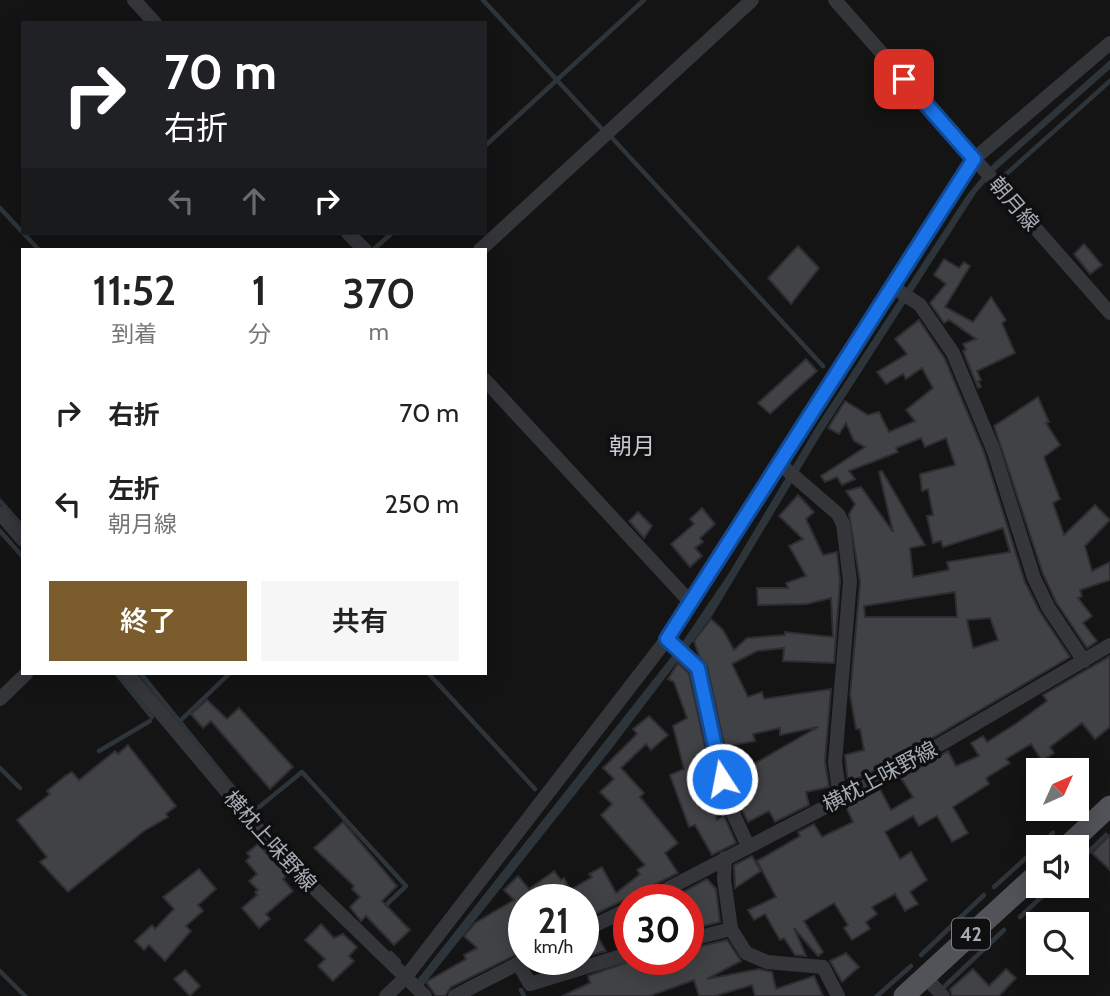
<!DOCTYPE html>
<html lang="ja">
<head>
<meta charset="utf-8">
<style>
	:root { --surface:#fff; --page:#f6f6f6; --text:#222; --muted:#767676; --accent:#7b5c2c }
	body { margin:0; font-family:Cabin,"Noto Sans JP",sans-serif; background:var(--page); color:var(--text); height:100vh; display:flex; flex-direction:column; font-size:26px; white-space:nowrap }
	* { box-sizing:border-box; margin:0 }
	p { font-size:23px; color:var(--muted) }
	.icon { flex:none; width:38px; height:38px; fill:none; stroke:currentColor; stroke-width:2; stroke-linecap:round; stroke-linejoin:round }
	.map { position:relative; flex:1; overflow:hidden }
	.drawer { position:absolute; left:21px; top:248px; width:466px; height:427px; display:flex; flex-direction:column; background:var(--surface); border-radius:0px; box-shadow:0 4px 18px #0003 }
	.drawer>* { flex:none }
	.hud { position:absolute; left:21px; top:21px; width:466px; height:214px; border-radius:0px; box-shadow:0 4px 18px #0003; background:#202124; color:#fff; overflow:hidden }
	.needle { width:46px; rotate:45deg }
	.fabs { position:absolute; left:1026px; top:758px; display:grid; gap:14px }
	.fabs a { display:grid; place-items:center; width:63px; height:63px; border-radius:0px; background:var(--surface); box-shadow:0 4px 18px #0003; font-size:35px }
	.speed { position:absolute; left:508px; top:884px; display:flex; gap:14px; font-size:35px; font-weight:700; text-align:center }
	.speed>* { display:grid; place-content:center; width:91px; height:91px; border-radius:50%; background:var(--surface); box-shadow:0 4px 18px #0003; line-height:1 }
	.speed small { font-size:18px; font-weight:400 }
	.speed .limit { border:10px solid #d22; background:#fff; color:#111 }
	.pin { position:absolute; display:grid; place-items:center; width:60px; height:60px; color:#fff; margin:-30px; border-radius:14px; box-shadow:0 4px 10px #0006 }
	.me { position:absolute; width:77px; margin:-38px; rotate:349deg; stroke-linejoin:round; filter:drop-shadow(0 0 5px #0008) }
	.turn { display:flex; align-items:center; gap:24px; height:147px; padding:0 28px; font-size:32px }
	.turn .icon { width:91px; height:91px; stroke-width:2.5 }
	.turn b { display:block; font-size:49px; line-height:60px }
	.lanes { display:flex; align-items:center; height:66px; padding:0 28px; background:#0003; justify-content:center; gap:35px; direction:ltr }
	.lanes .off { opacity:.35 }
	.eta { display:flex; justify-content:space-evenly; align-items:center; height:119px; text-align:center }
	.eta b { font-size:42px; font-weight:600; line-height:49px }
	.primary-button { display:flex; gap:14px; margin-top:auto; padding:14px 28px }
	.primary-button a { flex:1; height:80px; border-radius:0px; background:var(--accent); color:#fff; font-size:28px; font-weight:600; line-height:80px; text-align:center }
	.primary-button a+a { background:var(--page); color:var(--text) }
	ul { padding:0; list-style:none }
	li { display:flex; align-items:center; gap:21px; height:91px; padding:0 28px }
	li div { flex:1 }
	li b { display:block; font-size:26px }
	li em { font-style:normal }
	.map>svg:first-child { display:block }
</style>
</head>
<body>
<div class="map">
<svg width="1110" height="996" viewBox="0 0 1110 996">
	<rect width="100%" height="100%" fill="#141415"/>
	<!-- water -->
	<polygon fill="#2d353b" points="1110,60 1110,69 997,169 976,193 820,436 712,616 612,748 423,986 417,980 679,647 729,573 816,427 967,195 993,164"/>
	<g fill="none" stroke-linecap="round" stroke-linejoin="round">
		<!-- stream -->
		<g stroke="#2d353b" stroke-width="4.5">
			<polyline points="483,0 603,130"/>
			<polyline points="613,139 823,366"/>
			<polyline points="485,146 644,0"/>
			<polyline points="1004,176 1110,81"/>
			<polyline points="0,208 39,250"/>
			<polyline points="374,249 392,233"/>
			<polyline points="0,501 23,527"/>
			<polyline points="0,531 23,557"/>
			<polyline points="117,674 152,717"/>
			<polyline points="141,674 253,812 302,772 406,886 384,907"/>
			<polyline points="429,674 535,789"/>
			<polyline points="181,720 229,674"/>
			<polyline points="99,751 150,721"/>
			<polyline points="0,768 20,788"/>
			<polyline points="1038,847 1053,833"/>
			<polyline points="1076,864 1106,835"/>
			<polyline points="994,887 1038,847"/>
			<polyline points="1020,917 1053,886"/>
			<polyline points="391,953 399,961"/>
			<polyline points="921,955 984,895"/>
			<polyline points="0,971 25,996"/>
			<polyline points="945,986 1004,930"/>
			<polyline points="521,990 524,996"/>
			<polyline points="877,996 911,966"/>
		</g>
	</g>
	<!-- building -->
	<g fill="#404245" stroke="#2e2e31" stroke-width="2" fill-rule="evenodd">
		<polygon points="1084,244 1102,265 1090,274 1074,254"/>
		<polygon points="798,246 819,268 791,304 768,278"/>
		<polygon points="944,259 959,268 964,262 970,266 945,307 973,322 991,297 1006,320 1002,323 1015,353 977,371 981,380 978,381 981,387 978,388 963,351 966,350 963,344 976,339 949,320 944,323 930,303 946,284 934,275"/>
		<path d="M919,320L945,359L984,452L1025,582L1040,612L1070,657L888,764L848,783L845,755L864,750L860,729H856L850,695L860,582L849,514L855,504L846,491L861,487L893,532L879,472L882,471L925,545L910,548L913,577L949,570L947,562L1010,552L1003,528L943,547L941,541L933,543L927,516L933,515L928,489L922,491L920,474L955,465L946,438L925,447L921,438L896,448L898,452L849,471L855,479L842,485L837,477L825,482L821,476L865,447L854,441L846,423L839,434L828,428L845,401L868,415L879,412L889,432L915,421L906,410L933,388L922,368L906,379L903,374L886,384L877,372L907,354L895,339ZM955,592L957,617H865L864,606ZM990,618L998,640L973,648L967,620Z"/>
		<polygon points="806,359 817,371 770,414 758,403"/>
		<polygon points="1038,397 1049,422 1046,423 1060,445 1044,457 1060,499 1053,503 1064,535 1095,505 1110,520 1085,546 1092,571 1110,562 1110,580 1080,590 1082,596 1078,598 1092,616 1083,623 1097,641 1087,648 1056,602 1043,574 994,426"/>
		<path d="M798,495L814,512L806,519L823,555L837,552L840,581L834,663L783,661L784,648L757,651L732,664L748,697L762,692L764,699L831,689L825,761L829,787L806,792L809,805L775,822L769,811L748,822L741,808L745,806L733,786L707,666L699,656L694,641L711,619L723,630L734,650L747,638L785,635V632L833,637L831,598L807,604L758,605L757,588H788L786,583L806,576L789,546L803,539L779,516ZM818,727L783,747L735,775L729,746L755,741L753,734L780,728V735Z"/>
		<polygon points="702,508 715,524 700,538 703,542 695,548 702,556 690,567 671,544 694,524 690,519"/>
		<polygon points="638,512 652,526 644,538 629,521"/>
		<polygon points="1110,656 1110,727 1095,739 1082,723 1050,747 1054,753 1042,761 1031,744 1006,759 1010,763 986,778 989,784 953,807 968,833 952,842 937,816 919,826 913,816 885,832 900,859 911,852 927,880 910,892 918,904 905,911 895,894 872,907 877,914 866,922 870,929 852,940 844,928 848,925 834,903 804,921 823,952 818,956 794,928 806,956 795,955 784,938 780,940 765,914 754,920 748,910 776,897 757,861 800,836 798,832 814,824 822,837 853,822 846,807 880,789 891,810 913,797 901,778 948,751 956,766 979,756 971,743 983,736 987,742 1017,723 1047,701 1043,695"/>
		<polygon points="678,663 689,673 715,792 712,793 717,820 724,816 736,843 712,855 695,825 689,827 670,775 684,769 673,726 687,718 674,682 668,679"/>
		<polygon points="207,700 227,719 239,708 293,767 270,789 211,721 203,728 191,714"/>
		<polygon points="649,716 668,735 651,750 646,744 621,768 644,793 640,797 678,843 665,853 678,873 642,891 636,900 624,900 583,920 583,900 523,900 523,951 451,987 445,996 436,996 426,982 466,959 464,955 477,948 464,936 475,923 514,900 504,890 518,876 529,889 554,871 561,880 564,878 570,890 592,877 589,874 602,867 616,893 640,874 637,870 645,865 601,815 612,804 600,792 614,779 603,768 637,734 633,729"/>
		<polygon points="128,745 176,806 166,814 168,817 144,831 68,892 40,862 47,857 17,820 50,794 47,791 65,776 72,772 79,780 115,751 118,754"/>
		<polygon points="343,822 397,886 382,901 410,930 394,945 366,916 361,921 350,907 360,897 352,889 354,886 314,848"/>
		<polygon points="1110,835 1110,870 1092,853"/>
		<polygon points="258,844 287,875 283,879 293,891 266,914 270,919 259,928 242,908 257,895 255,892 258,890 249,881 257,874 246,861 250,857 247,853"/>
		<polygon points="752,856 761,871 735,888 734,865"/>
		<polygon points="199,869 216,889 198,905 203,911 186,926 191,931 165,961 149,945 144,950 135,941 152,925 155,929 174,909 163,897"/>
		<polygon points="707,879 716,889 720,922 688,930 688,900 668,900"/>
		<polygon points="321,924 334,938 343,934 357,947 349,956 354,961 333,981 318,966 325,959 305,940"/>
		<polygon points="597,935 606,951 584,957 583,941"/>
		<polygon points="727,940 741,961 707,979 759,969 772,972 776,989 814,976 823,996 755,996 752,985 715,996 699,996 694,980 650,996 562,996 590,983 588,976 636,959 691,959 688,949"/>
		<polygon points="846,953 859,967 842,982 830,961"/>
		<polygon points="973,969 989,986 1006,969 1016,978 999,996 952,996 950,989"/>
		<polygon points="185,970 200,986 190,996 174,979"/>
	</g>
	<g fill="none" stroke-linecap="round" stroke-linejoin="round">
		<!-- street -->
		<g stroke="#35363a" stroke-width="14">
			<polyline points="134,0 155,23"/>
			<polyline points="835,0 1110,313"/>
			<polyline points="348,233 365,250"/>
			<polyline points="480,250 752,0"/>
			<polyline points="893,287 920,305 953,353 993,449 1034,578 1048,607 1084,661"/>
			<polyline points="485,380 691,603"/>
			<polyline points="780,464 838,514 843,524 850,581 835,762 840,798"/>
			<polyline points="0,513 23,540"/>
			<polyline points="667,639 698,668 726,798 748,846"/>
			<polyline points="128,674 280,855 425,996"/>
			<polyline points="0,699 26,674"/>
			<polyline points="725,858 724,879 731,929 746,953 767,962 823,967 838,996"/>
			<polyline points="646,900 893,772 1110,645"/>
			<polyline points="583,931 628,909"/>
			<polyline points="688,940 731,929"/>
			<polyline points="518,963 530,984 628,954"/>
			<polyline points="926,978 943,996"/>
			<polyline points="386,996 405,978 667,639 974,159 1110,43"/>
			<polyline points="455,996 525,960"/>
		</g>
		<!-- primary -->
		<g stroke="#515359" stroke-width="21">
			<polyline points="1066,847 1110,806"/>
			<polyline points="904,996 1038,873"/>
		</g>
	</g>
	<g fill="none" stroke-linecap="round" stroke-linejoin="round">
		<defs>
			<polyline id="route" points="722,779 698,668 667,639 974,159 904,79"/>
		</defs>
		<!-- route casing -->
		<use href="#route" stroke="#114b97" stroke-width="18"/>
		<!-- route -->
		<use href="#route" stroke="#1a73e8" stroke-width="12"/>
	</g>
	<g text-anchor="middle" stroke-width="7" stroke-linejoin="round" paint-order="stroke">
		<!-- shield labels -->
		<rect fill="#0f0f10" stroke="#797d84" stroke-width="2" x="952" y="918.5" width="38" height="31" rx="5"/>
		<g font-size="19" font-weight="bold" fill="#a6acb5">
			<text x="971" y="941">42</text>
		</g>
		<!-- street labels -->
		<g font-size="21" fill="#a6acb5" stroke="#0f0f10">
			<text transform="translate(1014 204) rotate(49)" y="7">朝月線</text>
			<text transform="translate(880 777) rotate(-28)" y="7">横枕上味野線</text>
			<text transform="translate(270 841) rotate(48)" y="7">横枕上味野線</text>
		</g>
		<!-- neighbourhood labels -->
		<g font-size="23" fill="#c7cad1" stroke="#0f0f10">
			<text x="632" y="454">朝月</text>
		</g>
	</g>
</svg>
<div class="fabs">
<a><svg class="needle" viewBox="-14 -14 28 28"><path d="M0-13l5 13h-10z" fill="#e53935"/><path d="M0 13l5-13h-10z" fill="#767676"/></svg></a>
<a><svg class="icon" aria-label="sound" viewBox="0 0 24 24"><path d="M4 9h4l5-4v14l-5-4H4zM17 9q2 3 0 6"/></svg></a>
<a><svg class="icon" aria-label="search" viewBox="0 0 24 24"><circle cx="10" cy="10" r="6"/><path d="M15 15l6 6"/></svg></a>
</div>
<div class="speed"><div>21<small>km/h</small></div><div class="limit">30</div></div>
<div class="pin" style="left:904px;top:79px;background:#d93025"><svg class="icon" aria-label="arrive" viewBox="0 0 24 24"><path d="M6 21V4h12l-3 4 3 4H6"/></svg></div>
<svg class="me" style="left:722px;top:779px" viewBox="-20 -20 40 40"><circle r="17" fill="#1a73e8" stroke="#fff" stroke-width="3"/><path d="M0-11L8 9 0 5-8 9z" fill="#fff"/></svg>
<div class="hud">
<div class="turn"><svg class="icon" aria-label="right" viewBox="0 0 24 24"><path d="M7 20v-9h11M14 6l5 5-5 5"/></svg><div><b>70 m</b>右折</div></div>
<div class="lanes"><svg class="icon off" aria-label="left" viewBox="0 0 24 24"><path d="M17 20v-9H6M10 6l-5 5 5 5"/></svg><svg class="icon off" aria-label="ahead" viewBox="0 0 24 24"><path d="M12 20V5M6 11l6-6 6 6"/></svg><svg class="icon" aria-label="right" viewBox="0 0 24 24"><path d="M7 20v-9h11M14 6l5 5-5 5"/></svg></div>
</div>
<section class="drawer">
<div class="eta">
<div><b>11:52</b><p>到着</p></div>
<div><b>1</b><p>分</p></div>
<div><b>370</b><p>m</p></div>
</div>
<ul>
<li><svg class="icon" aria-label="right" viewBox="0 0 24 24"><path d="M7 20v-9h11M14 6l5 5-5 5"/></svg><div><b>右折</b></div><em>70 m</em></li>
<li><svg class="icon" aria-label="left" viewBox="0 0 24 24"><path d="M17 20v-9H6M10 6l-5 5 5 5"/></svg><div><b>左折</b><p>朝月線</p></div><em>250 m</em></li>
</ul>
<div class="primary-button"><a>終了</a><a>共有</a></div>
</section>
</div>
</body>
</html>
